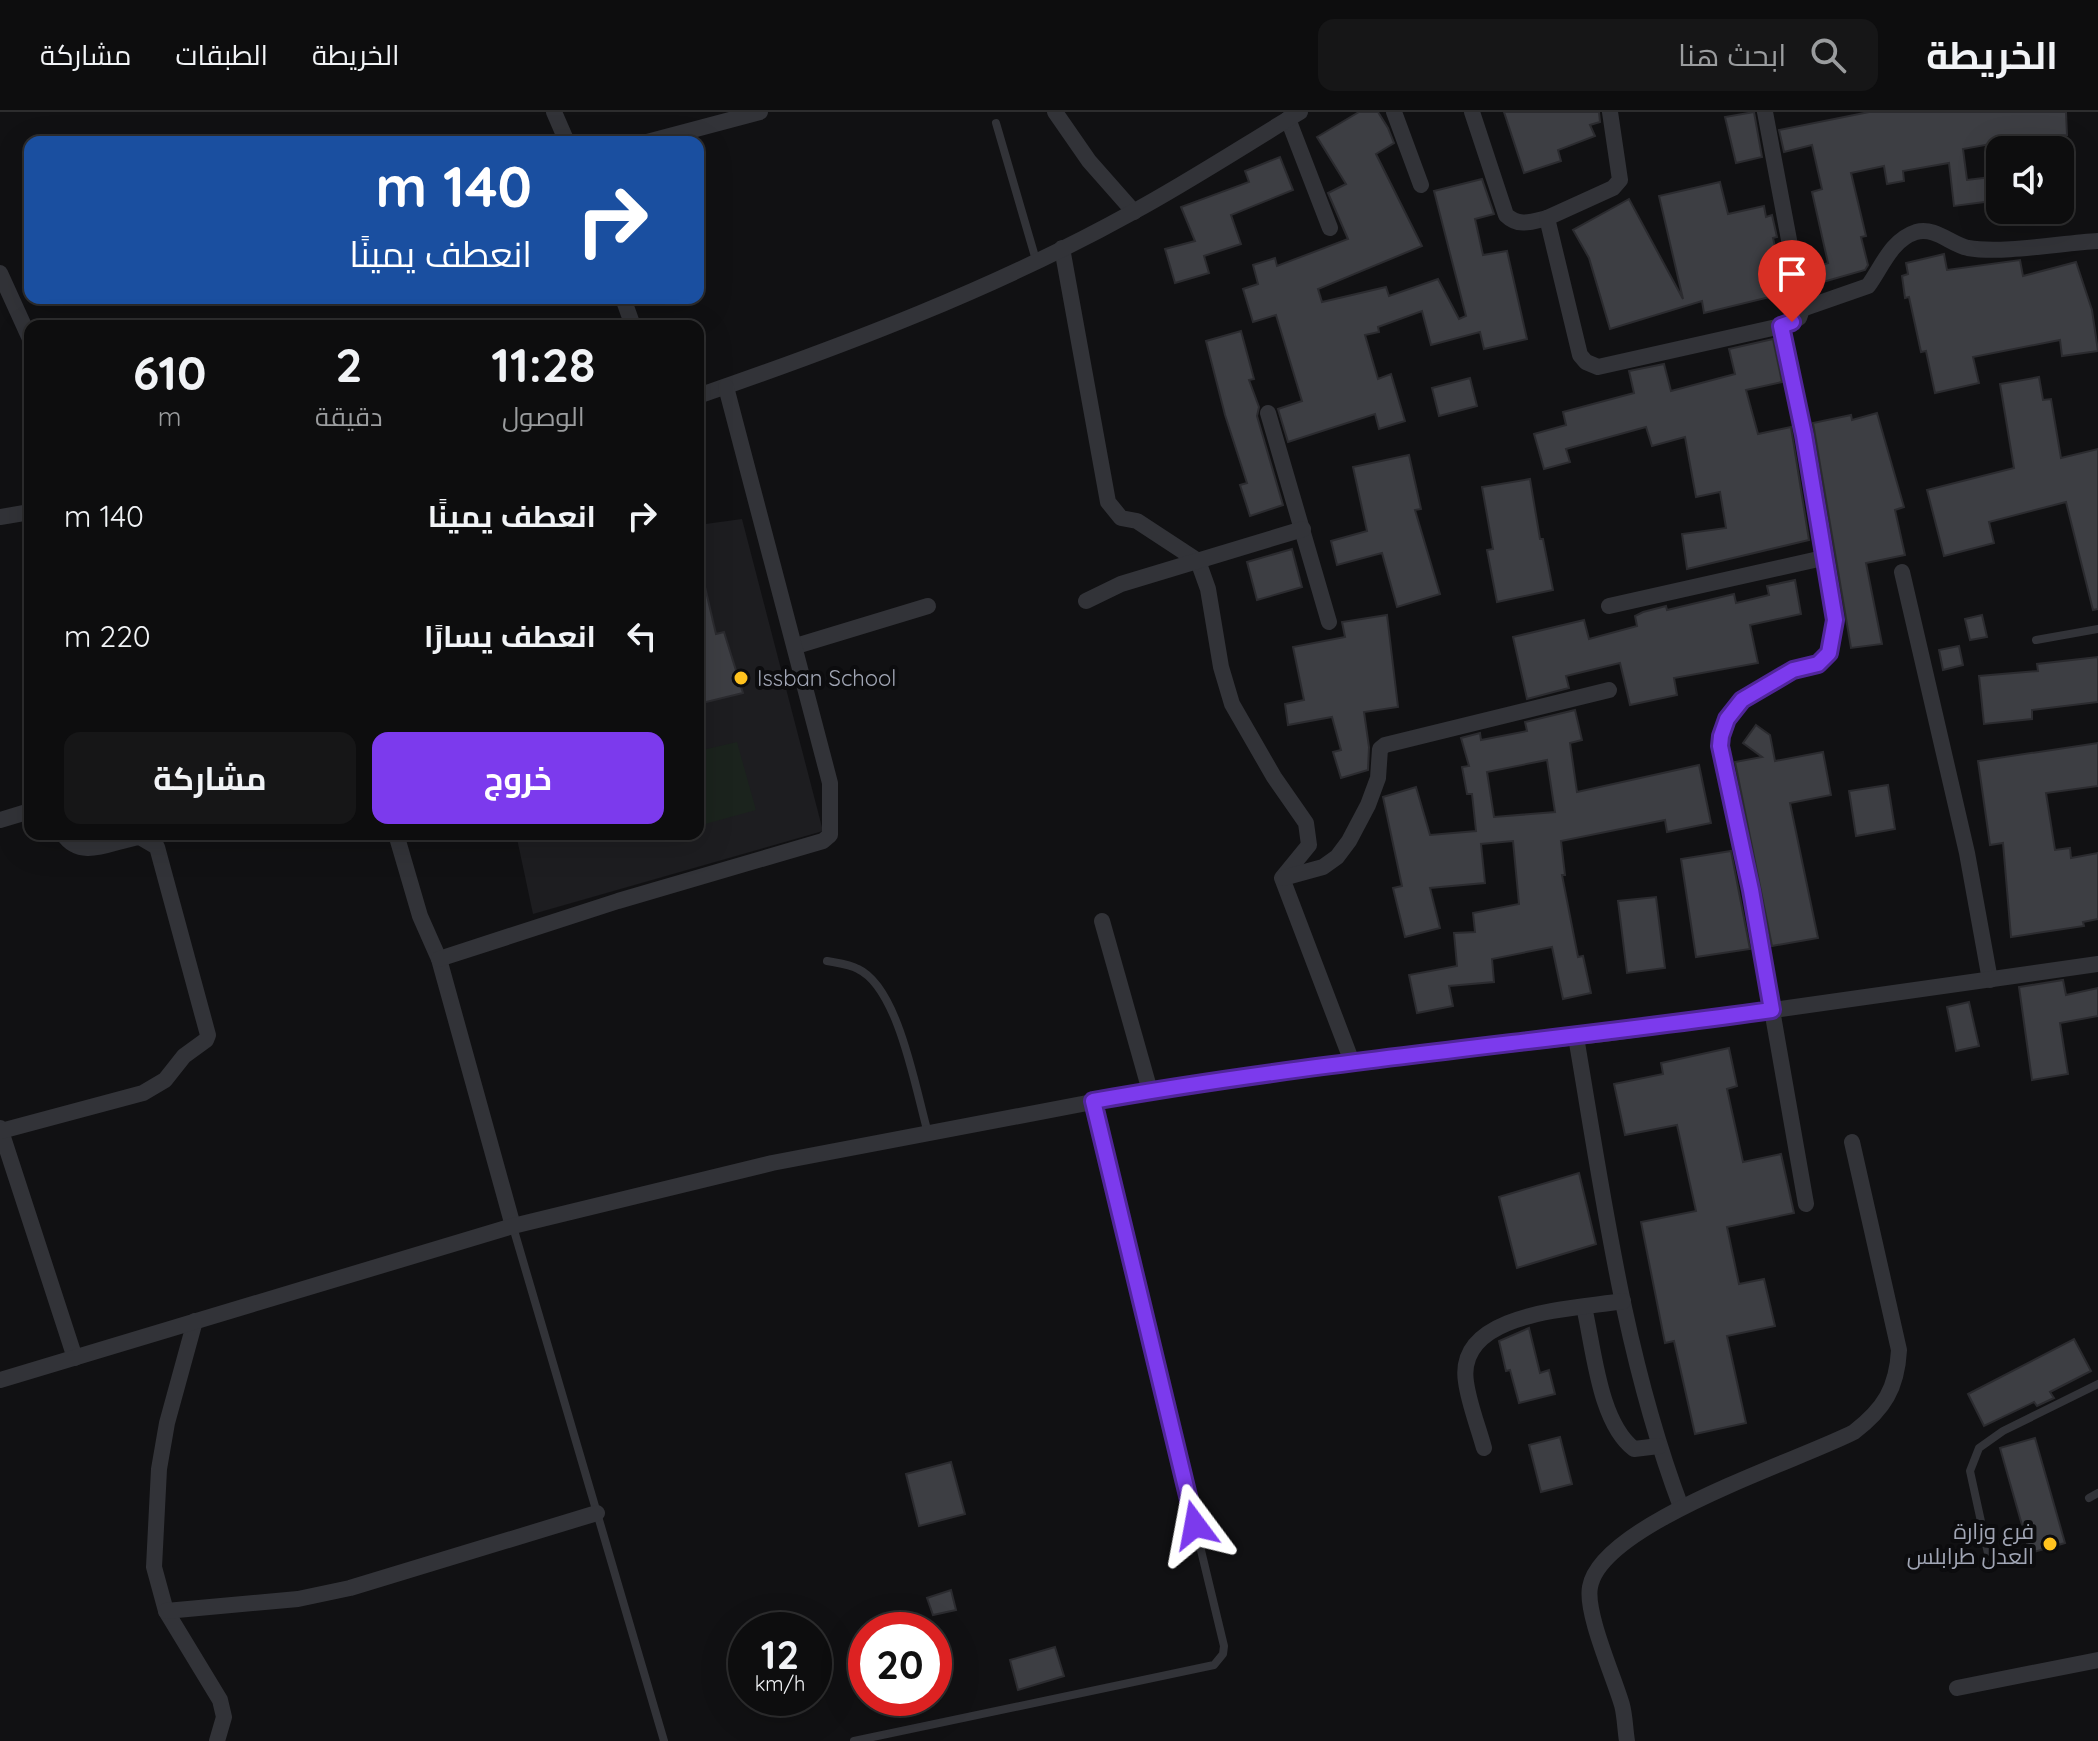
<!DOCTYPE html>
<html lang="ar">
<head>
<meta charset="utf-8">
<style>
	:root { --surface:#0d0d0e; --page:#161617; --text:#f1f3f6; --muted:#9a9c9e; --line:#2d2d2e; --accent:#7c3aed }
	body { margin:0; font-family:Quicksand,Cairo,sans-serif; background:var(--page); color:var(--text); direction:rtl; height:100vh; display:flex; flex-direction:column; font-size:30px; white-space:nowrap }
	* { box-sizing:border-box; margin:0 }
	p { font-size:26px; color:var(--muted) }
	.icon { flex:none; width:44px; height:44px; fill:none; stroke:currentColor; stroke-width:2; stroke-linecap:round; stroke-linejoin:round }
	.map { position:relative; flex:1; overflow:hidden; direction:ltr }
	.details { position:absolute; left:24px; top:208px; width:680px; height:520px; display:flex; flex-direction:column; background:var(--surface); border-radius:16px; box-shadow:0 8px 32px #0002,0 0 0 2px var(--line); direction:rtl }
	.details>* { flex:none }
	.guide { position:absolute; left:24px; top:24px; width:680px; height:168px; border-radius:16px; box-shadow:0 8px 32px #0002,0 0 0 2px var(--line); direction:rtl; background:#1a4fa0; color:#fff; overflow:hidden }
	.controls { position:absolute; left:1986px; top:24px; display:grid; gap:16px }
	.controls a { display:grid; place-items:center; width:88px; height:88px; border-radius:16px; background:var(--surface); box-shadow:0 8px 32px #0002,0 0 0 2px var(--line); font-size:40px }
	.speed { position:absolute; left:728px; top:1500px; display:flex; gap:16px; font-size:40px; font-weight:700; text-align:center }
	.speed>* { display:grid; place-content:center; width:104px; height:104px; border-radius:50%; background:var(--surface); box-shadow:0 8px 32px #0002,0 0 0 2px var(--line); line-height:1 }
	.speed small { font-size:20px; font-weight:400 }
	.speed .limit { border:12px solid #d22; background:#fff; color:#111 }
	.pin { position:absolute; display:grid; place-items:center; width:68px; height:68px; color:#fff; margin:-82px -34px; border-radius:50% 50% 50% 0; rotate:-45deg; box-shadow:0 0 8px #0007 }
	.pin .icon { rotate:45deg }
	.me { position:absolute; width:88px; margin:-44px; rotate:347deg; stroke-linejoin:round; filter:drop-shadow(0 0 6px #0008) }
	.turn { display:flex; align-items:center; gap:28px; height:168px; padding:0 40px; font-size:36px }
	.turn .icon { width:104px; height:104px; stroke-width:2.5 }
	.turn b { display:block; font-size:56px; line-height:68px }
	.eta { display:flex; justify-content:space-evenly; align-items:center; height:136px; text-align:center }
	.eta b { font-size:48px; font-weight:700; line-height:56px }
	.cta { display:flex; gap:16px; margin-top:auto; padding:16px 40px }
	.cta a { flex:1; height:92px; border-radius:16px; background:var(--accent); color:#fff; font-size:32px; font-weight:700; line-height:92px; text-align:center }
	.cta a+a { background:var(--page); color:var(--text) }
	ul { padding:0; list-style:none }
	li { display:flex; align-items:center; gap:24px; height:120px; padding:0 40px }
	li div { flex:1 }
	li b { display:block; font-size:30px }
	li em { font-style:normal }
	header { display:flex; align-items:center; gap:48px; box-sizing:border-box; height:112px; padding:0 40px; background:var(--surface); border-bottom:2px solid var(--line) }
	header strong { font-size:38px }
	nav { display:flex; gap:44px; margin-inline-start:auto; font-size:28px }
	.search { width:560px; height:72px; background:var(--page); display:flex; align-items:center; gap:20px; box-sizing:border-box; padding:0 28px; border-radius:16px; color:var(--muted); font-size:30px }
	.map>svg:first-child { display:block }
</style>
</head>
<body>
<header>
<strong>الخريطة</strong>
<div class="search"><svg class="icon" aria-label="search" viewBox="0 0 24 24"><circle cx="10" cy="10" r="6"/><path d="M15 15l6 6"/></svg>ابحث هنا</div>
<nav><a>الخريطة</a><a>الطبقات</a><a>مشاركة</a></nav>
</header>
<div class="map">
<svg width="2098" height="1629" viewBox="0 0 2098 1629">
	<rect width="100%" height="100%" fill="#111113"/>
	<!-- built -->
	<polygon fill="#1d1d20" points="742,407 823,719 533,802 516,722 698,722 698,413"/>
	<!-- green -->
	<polygon fill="#1b231d" points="737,630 756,698 698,714 698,639"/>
	<!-- building -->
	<g fill="#3d3e43" stroke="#2b2b2f" stroke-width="2" fill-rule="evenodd">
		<polygon points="1359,0 1378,0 1388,16 1394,31 1376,42 1422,134 1318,177 1322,190 1386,175 1389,184 1438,167 1459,207 1466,204 1434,79 1482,67 1494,102 1475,107 1483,143 1507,139 1527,227 1484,237 1480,220 1431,233 1422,199 1378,215 1379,220 1365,223 1378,267 1391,262 1405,309 1379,317 1375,302 1288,330 1278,297 1302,289 1276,203 1253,210 1243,177 1258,172 1253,153 1275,146 1277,154 1348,127 1328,81 1346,72 1317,25"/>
		<polygon points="1504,0 1599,0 1600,10 1590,13 1595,24 1558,38 1561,49 1524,61"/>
		<polygon points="1754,0 1762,45 1736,51 1725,5"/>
		<polygon points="1869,0 2066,0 2067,23 1991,29 1991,32 1963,37 1967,68 2000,64 2000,88 1954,94 1949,51 1903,59 1904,69 1887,72 1884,54 1851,61 1866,124 1861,125 1868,153 1865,158 1823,170 1819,154 1828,151 1812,80 1822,77 1812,33 1784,40 1779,18"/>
		<polygon points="1280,45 1293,78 1231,103 1241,132 1204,144 1209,161 1175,171 1165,137 1195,129 1181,95 1249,70 1245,59"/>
		<polygon points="1720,70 1728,102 1764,94 1766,105 1772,103 1777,125 1773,126 1786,181 1704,201 1702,189 1610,217 1589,146 1573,118 1629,87 1683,187 1659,84"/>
		<polygon points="1944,142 1947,158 2020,148 2023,164 2076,150 2092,198 2098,239 2062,244 2060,228 1973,245 1979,271 1935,281 1926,239 1921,240 1909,185 1905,186 1902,164 1908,162 1906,151"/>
		<polygon points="1241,219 1254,267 1249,268 1259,295 1257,304 1283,393 1250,404 1240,373 1247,371 1225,303 1206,229"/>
		<polygon points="1773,227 1782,270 1746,278 1758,322 1791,315 1809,428 1687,457 1682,422 1726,416 1720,380 1696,385 1685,325 1652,334 1646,315 1566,337 1570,350 1544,357 1534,322 1566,313 1563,300 1634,281 1629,259 1664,252 1671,279 1735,262 1729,237"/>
		<polygon points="2039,265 2043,288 2051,287 2061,346 2098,337 2098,497 2093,498 2066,390 1989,410 1994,431 1944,444 1927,378 2014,356 2000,272"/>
		<polygon points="1470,266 1477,294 1439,304 1432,276"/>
		<polygon points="1877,301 1904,395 1895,398 1905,443 1866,451 1882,532 1851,536 1813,311 1851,303 1852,308"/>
		<polygon points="1409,343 1421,397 1415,398 1440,482 1397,495 1382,441 1337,453 1331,429 1367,419 1353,355"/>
		<polygon points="1530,367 1540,427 1543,427 1553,478 1497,490 1487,438 1493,437 1482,375"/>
		<polygon points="1292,437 1302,475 1257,488 1247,450"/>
		<polygon points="1795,468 1801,502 1750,513 1758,551 1674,566 1677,583 1630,593 1620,551 1566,564 1569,576 1527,587 1513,525 1584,508 1589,527 1637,514 1635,504 1643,500 1666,494 1667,498 1734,482 1736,491 1769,483 1767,474"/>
		<polygon points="705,475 716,522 724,520 743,581 698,592 698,476"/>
		<polygon points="1387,503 1398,595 1364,600 1369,635 1368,658 1341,666 1333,640 1341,638 1332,605 1288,613 1285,592 1304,588 1293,535 1345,525 1342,510"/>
		<polygon points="1982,503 1987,525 1970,528 1965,507"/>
		<polygon points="1959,534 1963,553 1943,558 1939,538"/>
		<polygon points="2098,545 2098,590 2032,598 2032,607 1984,612 1979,564 2038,559 2037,552"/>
		<path d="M1575,598L1582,628L1570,631L1577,680L1699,653L1711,711L1667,720L1665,708L1561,729L1565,763H1562L1578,845L1583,844L1591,881L1563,887L1552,835L1492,847L1494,870L1449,874L1453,894L1417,901L1409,863L1457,854L1454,821L1475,820L1473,801L1519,792L1513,729L1481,732L1485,771L1430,776L1440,816L1405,825L1393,776L1402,774L1383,685L1416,675L1430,723L1476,719L1472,682H1467L1462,655L1469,654L1461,626L1480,621L1481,628L1527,619L1525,610ZM1547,648L1555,700L1494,705L1487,660Z"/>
		<polygon points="1756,613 1770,623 1775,649 1823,640 1831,683 1790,691 1818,826 1772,834 1735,650 1762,645 1743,631"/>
		<polygon points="2098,631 2098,674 2046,681 2055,738 2070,736 2071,746 2098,741 2098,807 2083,810 2084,814 2011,825 2003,731 1990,733 1978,649"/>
		<polygon points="1888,673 1895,717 1856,724 1849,679"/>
		<polygon points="1731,739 1750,837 1696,845 1681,747"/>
		<polygon points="1656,785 1665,856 1627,861 1618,789"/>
		<polygon points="2063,868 2066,883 2098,876 2098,904 2060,911 2068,962 2032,968 2019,875"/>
		<polygon points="1969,890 1979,934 1956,939 1947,895"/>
		<polygon points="1729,936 1737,974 1727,977 1743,1050 1781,1042 1794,1101 1727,1115 1739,1172 1764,1167 1775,1214 1727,1224 1746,1311 1695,1322 1674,1229 1665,1231 1641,1110 1696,1099 1677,1013 1625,1023 1614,972 1663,962 1661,951"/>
		<polygon points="1579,1061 1596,1132 1517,1156 1499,1085"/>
		<polygon points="1529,1216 1540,1261 1549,1258 1555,1282 1519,1291 1510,1258 1506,1259 1499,1229"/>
		<polygon points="2074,1227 2091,1259 2050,1280 2054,1286 2037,1294 2034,1290 1984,1314 1968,1282"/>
		<polygon points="1560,1325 1572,1372 1541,1380 1529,1333"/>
		<polygon points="2035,1326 2065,1431 2030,1441 2000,1336"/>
		<polygon points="951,1350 965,1402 919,1414 906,1362"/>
		<polygon points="951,1478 956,1498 933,1503 927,1486"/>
		<polygon points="1055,1535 1064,1564 1018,1578 1010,1548"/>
	</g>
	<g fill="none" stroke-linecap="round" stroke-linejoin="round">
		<!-- lane -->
		<g stroke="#323338" stroke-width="8">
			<polyline points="996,11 1036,148"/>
			<polyline points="2036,528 2098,517"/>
			<path d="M827,849C837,851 849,852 858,857C899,876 916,980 928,1021"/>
			<polyline points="513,1115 664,1629"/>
			<polyline points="2089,1386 2098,1381"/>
			<polyline points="1989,1446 1970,1359 1979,1336 2003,1319 2098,1272"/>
			<polyline points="854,1629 1214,1553 1223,1542 1224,1534 1093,989"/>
		</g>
		<!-- street -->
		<g stroke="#323338" stroke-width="16">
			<polyline points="554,0 567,30"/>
			<polyline points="1055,0 1089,49 1134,100"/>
			<polyline points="1394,0 1421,73"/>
			<path d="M1472,0L1506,103C1518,115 1531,110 1547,106"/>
			<polyline points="1610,0 1620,68 1613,76 1547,106 1580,243 1586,250 1598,255 1781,214 1799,206 1802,197 1765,0"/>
			<polyline points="1288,7 1330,116"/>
			<polyline points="647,30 760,0"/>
			<polyline points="1062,136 1108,390 1121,406 1137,409 1198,449 1208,477 1221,555 1232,592 1274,665 1306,711 1309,733 1282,766 1352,950"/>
			<polyline points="0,161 30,227"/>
			<polyline points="623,186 633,214"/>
			<path d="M1802,197L1868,174C1882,155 1891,128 1916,120C1936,115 1950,132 1968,136C2003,142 2061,131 2098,129"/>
			<path d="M698,284C846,233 996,176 1133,100C1190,69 1245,33 1300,0"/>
			<polyline points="1268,301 1329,510"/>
			<polyline points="0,405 30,400"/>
			<polyline points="1902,460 1967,741 1990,868"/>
			<polyline points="1086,489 1121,472 1303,417"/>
			<polyline points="1609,494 1823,446 1804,323 1781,214"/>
			<polyline points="796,534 928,494"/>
			<polyline points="0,708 30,699"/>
			<polyline points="396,722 420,804 439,847 513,1114"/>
			<polyline points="1283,766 1323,755 1337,745 1349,729 1368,693 1378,666 1380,637 1385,633 1609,578"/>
			<polyline points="1102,809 1150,979"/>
			<polyline points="439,847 618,789 823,729 830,723 830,671 726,275"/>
			<path d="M1576,925C1603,1083 1624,1244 1681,1395"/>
			<polyline points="0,1016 75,1246"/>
			<path d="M1,1019L143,981L165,968L184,944L206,928L208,923L157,735L140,725C113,728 82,750 63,722"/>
			<polyline points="1806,1092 1751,778 1720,634 1727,607 1742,588 1793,558 1818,552 1829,541 1835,508 1823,446"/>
			<path d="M1584,1195C1594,1237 1599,1310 1634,1337L1659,1334"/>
			<polyline points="195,1209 167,1311 159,1357 154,1455 166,1499 220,1588 224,1605 217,1629"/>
			<polyline points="0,1268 513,1114 772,1051 1150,979 1352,950 1604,922 2098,852"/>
			<path d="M1484,1336C1478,1314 1469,1292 1466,1270C1455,1199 1576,1197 1623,1189"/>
			<polyline points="166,1499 298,1487 350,1476 597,1401"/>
			<polyline points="1957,1576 2098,1548"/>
			<path d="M1627,1629C1625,1617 1625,1604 1622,1593C1614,1565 1585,1501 1590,1475C1601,1411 1798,1349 1854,1320C1884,1297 1897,1276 1899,1238L1852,1030"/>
		</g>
	</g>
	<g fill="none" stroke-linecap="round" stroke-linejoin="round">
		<defs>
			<path id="route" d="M1195,1413L1093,989C1318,949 1546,930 1772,898L1751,778L1720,634L1721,624L1727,607L1742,588L1793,558L1818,552L1829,541L1835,508L1804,323L1781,214L1792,210"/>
		</defs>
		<!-- route casing -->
		<use href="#route" stroke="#51269a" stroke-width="20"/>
		<!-- route -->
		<use href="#route" stroke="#7c3aed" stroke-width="14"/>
	</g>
	<!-- markers -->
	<g fill="#ffc21e" stroke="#0c0c0e" stroke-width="3">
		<circle cx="741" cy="566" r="8"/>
		<circle cx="2050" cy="1432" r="8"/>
	</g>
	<g text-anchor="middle" stroke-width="8" stroke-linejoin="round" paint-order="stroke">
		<!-- poi labels -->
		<g font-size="22" fill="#a1a6b5" stroke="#0c0c0e" text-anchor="start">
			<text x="757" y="574">Issban School</text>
			<text x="2034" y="1427" text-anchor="end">فرع وزارة<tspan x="2034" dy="25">العدل طرابلس</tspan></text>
		</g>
	</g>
</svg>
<div class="controls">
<a><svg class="icon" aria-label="sound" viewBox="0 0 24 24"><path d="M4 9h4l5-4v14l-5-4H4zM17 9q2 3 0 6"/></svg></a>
</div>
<div class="speed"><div>12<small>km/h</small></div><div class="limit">20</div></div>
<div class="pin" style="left:1792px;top:210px;background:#d93025"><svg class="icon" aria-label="arrive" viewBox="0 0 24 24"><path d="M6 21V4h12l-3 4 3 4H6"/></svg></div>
<svg class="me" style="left:1195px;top:1413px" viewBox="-20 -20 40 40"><path d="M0-17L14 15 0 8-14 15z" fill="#7c3aed" stroke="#fff" stroke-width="4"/></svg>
<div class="guide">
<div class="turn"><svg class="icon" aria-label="right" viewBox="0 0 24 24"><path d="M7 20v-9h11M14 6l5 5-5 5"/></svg><div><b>140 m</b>انعطف يمينًا</div></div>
</div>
<section class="details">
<div class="eta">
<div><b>11:28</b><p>الوصول</p></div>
<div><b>2</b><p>دقيقة</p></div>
<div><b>610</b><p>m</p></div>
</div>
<ul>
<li><svg class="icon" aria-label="right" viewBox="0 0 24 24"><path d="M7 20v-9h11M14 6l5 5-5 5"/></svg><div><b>انعطف يمينًا</b></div><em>140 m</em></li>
<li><svg class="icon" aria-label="left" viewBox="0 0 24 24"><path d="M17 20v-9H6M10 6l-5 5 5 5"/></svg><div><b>انعطف يسارًا</b></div><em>220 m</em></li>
</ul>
<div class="cta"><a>خروج</a><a>مشاركة</a></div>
</section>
</div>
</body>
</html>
